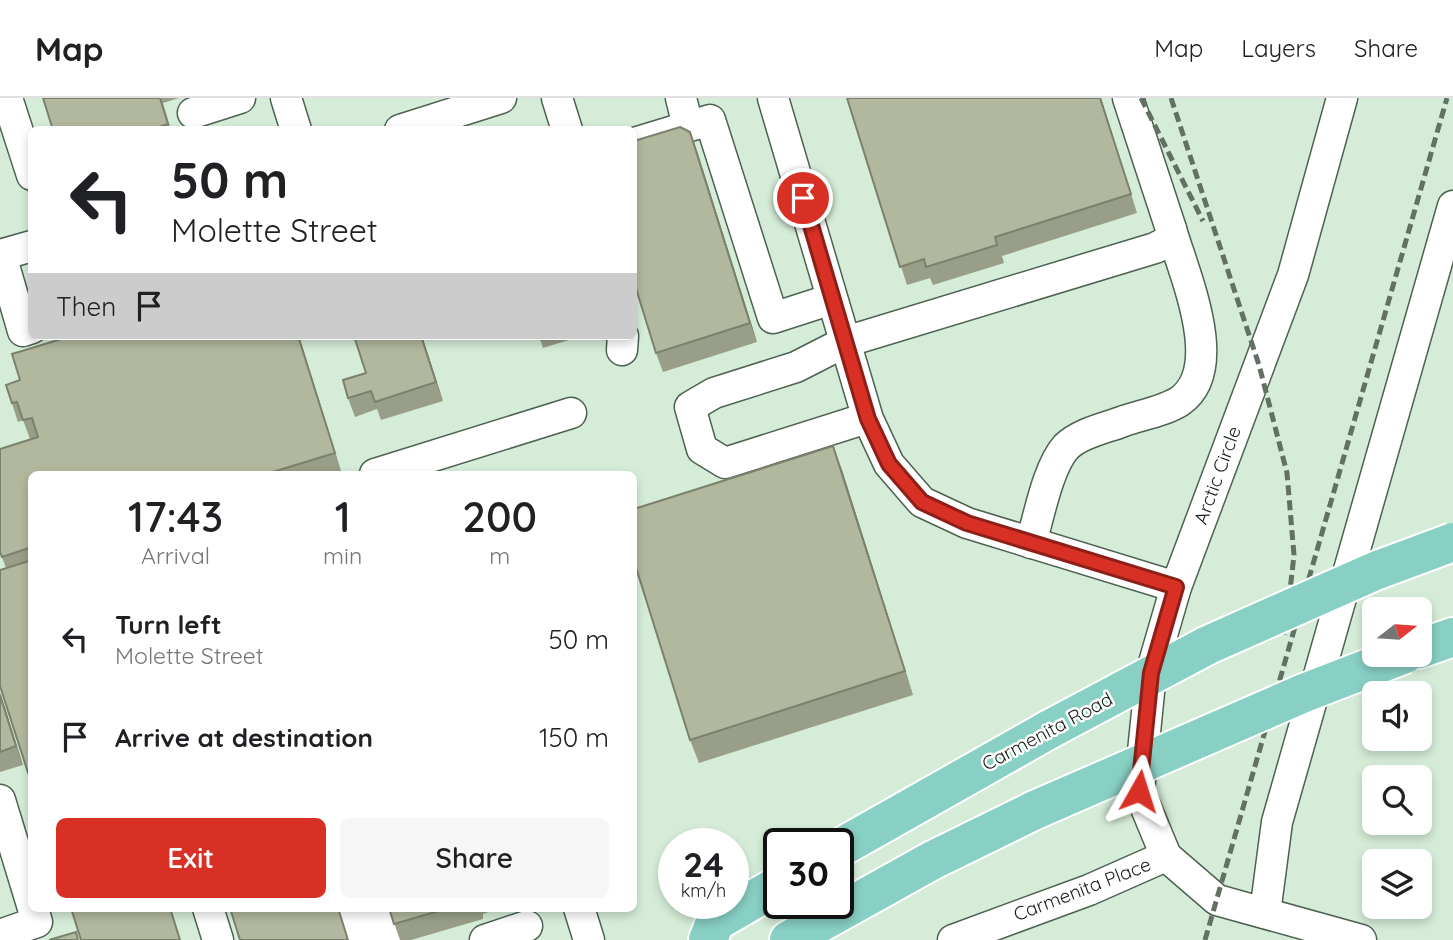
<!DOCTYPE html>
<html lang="en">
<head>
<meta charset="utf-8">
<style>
	:root { --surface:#fff; --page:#f6f6f6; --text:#202124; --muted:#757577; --line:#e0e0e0; --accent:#d93025 }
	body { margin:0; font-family:Quicksand,sans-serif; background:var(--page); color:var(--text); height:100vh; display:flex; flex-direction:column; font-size:26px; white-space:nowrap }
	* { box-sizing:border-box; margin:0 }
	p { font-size:23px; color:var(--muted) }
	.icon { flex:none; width:38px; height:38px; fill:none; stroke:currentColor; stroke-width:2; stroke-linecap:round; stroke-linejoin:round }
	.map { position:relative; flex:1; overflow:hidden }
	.side { position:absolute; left:28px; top:373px; width:609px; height:441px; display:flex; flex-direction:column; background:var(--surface); border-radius:10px; box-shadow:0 4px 10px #0003 }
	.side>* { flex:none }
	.banner { position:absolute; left:28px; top:28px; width:609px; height:214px; border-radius:10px; box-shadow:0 4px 10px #0003; background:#fff; color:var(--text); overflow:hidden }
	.needle { width:46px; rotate:73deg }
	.controls { position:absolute; left:1362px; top:499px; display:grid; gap:14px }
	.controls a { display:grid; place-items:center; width:70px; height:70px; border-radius:10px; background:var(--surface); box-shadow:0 4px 10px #0003; font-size:35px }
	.speed { position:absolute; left:658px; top:730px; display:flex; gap:14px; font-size:35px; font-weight:700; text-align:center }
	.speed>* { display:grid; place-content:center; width:91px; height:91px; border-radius:50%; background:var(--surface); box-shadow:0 4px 10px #0003; line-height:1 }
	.speed small { font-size:18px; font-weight:400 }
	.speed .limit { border:4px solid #111; border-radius:10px; background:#fff; color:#111 }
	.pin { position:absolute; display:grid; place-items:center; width:60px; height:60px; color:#fff; margin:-30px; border:4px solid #fff; border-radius:50%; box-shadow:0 2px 7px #0007 }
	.me { position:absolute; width:77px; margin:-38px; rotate:6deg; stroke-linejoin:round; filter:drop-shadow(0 0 5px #0008) }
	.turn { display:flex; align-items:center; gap:24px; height:147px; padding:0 28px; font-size:32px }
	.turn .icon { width:91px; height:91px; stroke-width:2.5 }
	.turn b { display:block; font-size:49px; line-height:60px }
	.then { display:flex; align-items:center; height:66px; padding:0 28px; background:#0003; gap:14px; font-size:26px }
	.eta { display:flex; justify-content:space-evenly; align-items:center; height:119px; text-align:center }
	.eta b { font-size:42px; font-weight:600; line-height:49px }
	.action { display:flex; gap:14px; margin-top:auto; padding:14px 28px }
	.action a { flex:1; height:80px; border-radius:10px; background:var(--accent); color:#fff; font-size:28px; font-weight:600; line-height:80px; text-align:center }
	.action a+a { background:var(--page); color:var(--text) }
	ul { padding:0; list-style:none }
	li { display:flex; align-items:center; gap:21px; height:98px; padding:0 28px }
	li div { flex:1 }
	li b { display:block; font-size:26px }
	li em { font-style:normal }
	header { display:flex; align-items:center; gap:42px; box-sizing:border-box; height:98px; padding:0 35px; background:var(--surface); border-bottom:2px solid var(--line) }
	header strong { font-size:33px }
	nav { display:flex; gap:38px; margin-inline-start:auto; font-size:24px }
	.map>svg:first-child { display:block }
</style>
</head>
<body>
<header>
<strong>Map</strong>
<nav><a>Map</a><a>Layers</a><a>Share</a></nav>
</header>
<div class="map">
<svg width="1453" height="842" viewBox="0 0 1453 842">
	<rect width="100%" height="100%" fill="#d5edd8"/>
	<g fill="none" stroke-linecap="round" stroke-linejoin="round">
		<defs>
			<g id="minor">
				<polyline points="7,0 32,77"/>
				<polyline points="286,0 296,32"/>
				<polyline points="557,0 567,32"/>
				<polyline points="681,0 688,28"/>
				<polyline points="773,0 868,321 889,366 922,404 967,425 1176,489"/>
				<polyline points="1342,0 1293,177 1176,489 1151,575 1139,693 1166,758 1217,802 1361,842"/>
				<polyline points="193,15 240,0"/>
				<polyline points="400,32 501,0"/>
				<polyline points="634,45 710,22 773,220 832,201"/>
				<polyline points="0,157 32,148"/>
				<polyline points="1,157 23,233 32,230"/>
				<polyline points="622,252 623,238"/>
				<polyline points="867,320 725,365 702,351 690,309 714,295 796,269 845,244 1155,150 1169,143 1171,131 1128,0"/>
				<polyline points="375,376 571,315"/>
				<path d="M1031,445C1039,418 1048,369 1066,349C1080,335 1106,330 1124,323C1141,317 1165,313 1180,303C1227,270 1183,174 1171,131"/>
				<polyline points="0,702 32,807"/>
				<polyline points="208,810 218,842"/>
				<polyline points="348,810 358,842"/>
				<polyline points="376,810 386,842"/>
				<polyline points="579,810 589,842"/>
				<polyline points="1265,815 1277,724 1453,108"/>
				<polyline points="0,837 37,824 33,810"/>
				<polyline points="485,842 527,828"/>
				<polyline points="953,842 1089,792 1166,758"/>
			</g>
			<g id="major">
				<polyline points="1419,551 1453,539"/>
				<polyline points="838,751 1050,631"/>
				<polyline points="708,842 715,824 779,787"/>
				<polyline points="789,842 933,762 1035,712"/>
			</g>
		</defs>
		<!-- minor casing -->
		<use href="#minor" stroke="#4d6251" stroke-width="33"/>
		<!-- major casing -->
		<use href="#major" stroke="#fff" stroke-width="42"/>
		<!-- minor -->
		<use href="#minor" stroke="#fff" stroke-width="30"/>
		<!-- major -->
		<use href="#major" stroke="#88cfc4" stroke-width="38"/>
		<!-- rail -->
		<g stroke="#637164" stroke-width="5" stroke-dasharray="10 5" stroke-linecap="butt">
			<polyline points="1141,0 1203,123"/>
			<polyline points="1171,0 1259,267 1287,375 1294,457 1285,537"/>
			<polyline points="1205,842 1447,0"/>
		</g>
		<defs>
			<g id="major-bridge">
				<polyline points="1050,631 1208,547 1375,473 1453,444"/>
				<polyline points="1035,712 1304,595 1405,556"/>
			</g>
		</defs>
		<!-- major-bridge casing -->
		<use href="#major-bridge" stroke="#fff" stroke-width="42" stroke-linecap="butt"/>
		<!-- major-bridge -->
		<use href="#major-bridge" stroke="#88cfc4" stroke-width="38"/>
	</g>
	<!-- wall -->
	<g fill="#989e87">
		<polygon points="43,0 179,0 163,5 171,32 53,32"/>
		<polygon points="847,0 1101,0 1137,115 1002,158 1004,165 933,187 930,180 907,187"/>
		<polygon points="697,53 757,244 663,274 656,255"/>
		<polygon points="299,238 341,373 332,376 32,376 32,687 6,470 0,454 38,339 30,341 23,322 18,324 6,287"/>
		<polygon points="422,238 443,303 381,322 377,311 355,319 348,300 366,275"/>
		<polygon points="539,238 582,238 543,250"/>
		<polygon points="842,372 913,597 699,665 690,642"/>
		<polygon points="0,594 23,667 0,674"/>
		<polygon points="389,810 490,810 491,813 483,816 483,821 411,842 400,842"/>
	</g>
	<!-- shaded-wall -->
	<g fill="#7c816e">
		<polygon points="1100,0 1101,0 1137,115 1131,96"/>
		<polygon points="690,34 697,53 757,244 750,225"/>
		<polygon points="298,238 299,238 341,373 335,355"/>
		<polygon points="421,238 422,238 443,303 436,284"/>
		<polygon points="833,348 842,372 913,597 905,573"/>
		<polygon points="0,594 23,667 16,648"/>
	</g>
	<!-- building -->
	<g fill="#b1b89d" stroke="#7c816e" stroke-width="2">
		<polygon points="43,0 160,0 168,26 150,32 53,32"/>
		<polygon points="847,0 1100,0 1131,96 995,139 997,147 926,169 924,161 900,169"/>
		<polygon points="680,29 690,34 750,225 656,255 634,184 634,43"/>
		<polygon points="71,238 298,238 335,355 266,376 32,376 32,449 2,459 0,454 0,351 38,339 32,320 23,322 17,304 12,305 6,287 20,282 12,256"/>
		<polygon points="354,238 421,238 436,284 375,304 371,293 348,300 343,282 366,275"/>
		<polygon points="833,348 905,573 690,642 634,463 634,411"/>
		<polygon points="32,462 32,687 0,588 0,472"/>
		<polygon points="0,597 16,648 0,654"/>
		<polygon points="71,810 170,810 180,842 81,842"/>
		<polygon points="230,810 338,810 348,842 240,842"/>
		<polygon points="389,810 449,810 394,826"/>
		<polygon points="76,834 78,842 49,842"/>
	</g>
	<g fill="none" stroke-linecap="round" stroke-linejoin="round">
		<defs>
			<polyline id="route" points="803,100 868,321 889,366 922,404 967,425 1176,489 1151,575 1139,693"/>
		</defs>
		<!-- route casing -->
		<use href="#route" stroke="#8d1f18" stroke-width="18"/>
		<!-- route -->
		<use href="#route" stroke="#d93025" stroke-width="12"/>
	</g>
	<g text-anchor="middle" stroke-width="5" stroke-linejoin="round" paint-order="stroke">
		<!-- street labels -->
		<g font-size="19" fill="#161e17" stroke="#fff">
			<text transform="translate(1217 377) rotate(-70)" y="7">Arctic Circle</text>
			<text transform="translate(1047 633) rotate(-28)" y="7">Carmenita Road</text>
			<text transform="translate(1082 791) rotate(-21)" y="7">Carmenita Place</text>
		</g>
	</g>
</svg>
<div class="controls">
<a><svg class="needle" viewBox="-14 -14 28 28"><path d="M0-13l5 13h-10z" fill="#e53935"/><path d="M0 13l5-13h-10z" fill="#757577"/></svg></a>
<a><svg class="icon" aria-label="sound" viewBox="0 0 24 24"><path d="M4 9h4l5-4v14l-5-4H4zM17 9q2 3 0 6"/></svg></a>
<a><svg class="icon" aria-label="search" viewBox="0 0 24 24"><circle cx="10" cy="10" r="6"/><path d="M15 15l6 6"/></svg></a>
<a><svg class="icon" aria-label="layers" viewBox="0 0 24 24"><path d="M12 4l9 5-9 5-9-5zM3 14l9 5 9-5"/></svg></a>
</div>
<div class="speed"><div>24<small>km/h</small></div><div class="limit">30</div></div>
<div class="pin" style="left:803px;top:100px;background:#d93025"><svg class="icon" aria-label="arrive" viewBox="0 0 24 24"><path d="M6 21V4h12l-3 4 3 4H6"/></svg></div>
<svg class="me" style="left:1139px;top:693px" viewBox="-20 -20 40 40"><path d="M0-17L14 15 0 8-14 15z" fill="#d93025" stroke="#fff" stroke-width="4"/></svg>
<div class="banner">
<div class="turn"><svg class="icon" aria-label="left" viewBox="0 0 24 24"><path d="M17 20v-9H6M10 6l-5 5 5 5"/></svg><div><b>50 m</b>Molette Street</div></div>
<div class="then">Then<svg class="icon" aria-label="arrive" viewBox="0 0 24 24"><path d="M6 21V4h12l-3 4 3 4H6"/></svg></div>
</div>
<section class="side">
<div class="eta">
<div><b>17:43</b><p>Arrival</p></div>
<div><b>1</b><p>min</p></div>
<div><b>200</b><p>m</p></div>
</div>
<ul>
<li><svg class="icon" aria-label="left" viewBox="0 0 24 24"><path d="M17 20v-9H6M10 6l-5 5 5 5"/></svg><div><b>Turn left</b><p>Molette Street</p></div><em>50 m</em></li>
<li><svg class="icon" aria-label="arrive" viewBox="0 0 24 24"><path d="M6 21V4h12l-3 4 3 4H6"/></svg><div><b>Arrive at destination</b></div><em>150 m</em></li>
</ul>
<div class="action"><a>Exit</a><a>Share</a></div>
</section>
</div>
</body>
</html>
